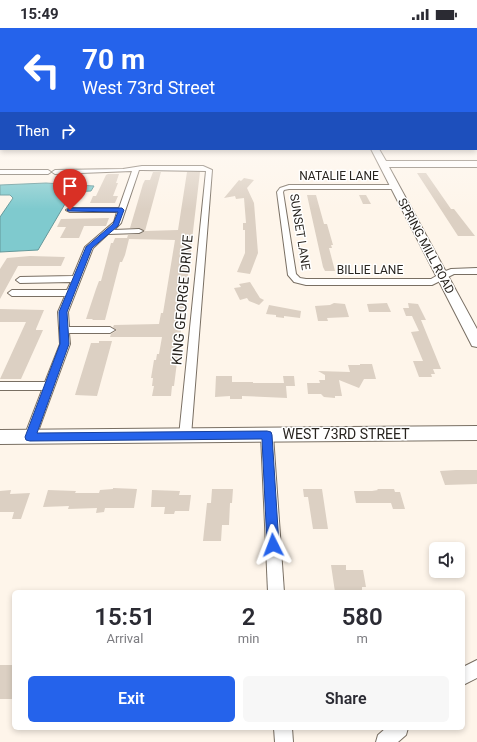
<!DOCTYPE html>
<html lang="en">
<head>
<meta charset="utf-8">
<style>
	:root { --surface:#fff; --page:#f7f7f7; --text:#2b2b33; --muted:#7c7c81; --accent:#2563eb }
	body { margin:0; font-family:Roboto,sans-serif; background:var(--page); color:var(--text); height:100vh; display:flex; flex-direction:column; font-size:15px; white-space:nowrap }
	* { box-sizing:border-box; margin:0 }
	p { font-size:13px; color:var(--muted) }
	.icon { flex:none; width:22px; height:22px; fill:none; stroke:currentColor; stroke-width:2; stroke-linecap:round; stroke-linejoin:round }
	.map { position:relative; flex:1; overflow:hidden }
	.drawer { position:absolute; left:12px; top:562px; width:453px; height:140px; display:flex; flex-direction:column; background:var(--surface); border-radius:6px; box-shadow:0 2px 6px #0003 }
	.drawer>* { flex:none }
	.hud { position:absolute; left:0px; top:0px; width:477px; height:122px; box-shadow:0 2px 6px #0003; background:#2563eb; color:#fff; overflow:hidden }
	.tools { position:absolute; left:429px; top:514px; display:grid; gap:8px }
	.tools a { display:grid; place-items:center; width:36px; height:36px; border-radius:6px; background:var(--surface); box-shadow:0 2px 6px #0003; font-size:20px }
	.pin { position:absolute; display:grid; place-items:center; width:34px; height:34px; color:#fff; margin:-41px -17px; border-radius:50% 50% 50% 0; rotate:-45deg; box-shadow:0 0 4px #0007 }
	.pin .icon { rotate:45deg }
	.me { position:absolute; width:44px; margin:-22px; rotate:357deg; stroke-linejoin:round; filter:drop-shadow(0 0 3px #0008) }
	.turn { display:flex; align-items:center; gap:14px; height:84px; padding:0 16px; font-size:18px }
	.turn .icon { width:52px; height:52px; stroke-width:2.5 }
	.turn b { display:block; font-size:28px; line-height:34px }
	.then { display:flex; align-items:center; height:38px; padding:0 16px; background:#0003; gap:8px; font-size:15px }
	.eta { display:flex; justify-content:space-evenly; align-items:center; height:68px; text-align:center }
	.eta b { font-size:24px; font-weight:600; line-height:28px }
	.cta { display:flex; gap:8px; margin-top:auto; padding:8px 16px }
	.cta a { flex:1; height:46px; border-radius:6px; background:var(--accent); color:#fff; font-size:16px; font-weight:600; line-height:46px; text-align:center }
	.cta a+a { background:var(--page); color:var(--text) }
	.status { display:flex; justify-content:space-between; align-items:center; height:28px; padding:0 20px; background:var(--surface); direction:ltr }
	.status svg { height:11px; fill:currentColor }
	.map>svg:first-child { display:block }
</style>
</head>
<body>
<div class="status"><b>15:49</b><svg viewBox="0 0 49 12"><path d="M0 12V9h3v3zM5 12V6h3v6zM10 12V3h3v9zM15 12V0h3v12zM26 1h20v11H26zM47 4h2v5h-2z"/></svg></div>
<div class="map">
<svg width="477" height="714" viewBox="0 0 477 714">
	<rect width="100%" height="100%" fill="#fef5ea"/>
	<!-- water -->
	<polygon fill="#7fcace" stroke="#65989a" points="46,155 94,158 91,163 72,164 38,222 0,224 0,189 13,170 10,167 0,167 0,157"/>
	<!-- building -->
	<g fill="#dcd0c3">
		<polygon points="153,144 161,144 145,203 178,202 187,144 200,144 184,280 182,280 180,296 182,296 180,308 178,308 176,326 178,326 174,358 172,358 171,368 152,368 154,358 152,358 153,350 151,350 154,332 156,332 157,326 159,326 162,309 110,309 111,306 116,303 113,299 114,297 159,296 161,285 163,285 175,212 129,211 125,227 122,234 120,234 105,292 92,292 93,291 86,291 96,261 99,253 101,253 111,215 113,215 115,210 127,210 128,207 139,206 144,204 140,200 130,200 143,156 145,152 150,152"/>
		<polygon points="417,145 426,145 451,181 454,181 475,208 458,208"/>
		<polygon points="108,146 119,146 116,155 118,155 113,168 118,168 115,175 90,175 93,168 96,168 106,147"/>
		<polygon points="244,150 254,152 247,160 254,175 258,225 250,246 237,244 245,225 245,202 243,202 243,195 246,195 244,170 236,171 235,168 224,170 239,152 241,153"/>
		<polygon points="307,167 316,167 324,196 327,196 333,217 331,217 332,220 329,220 335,243 325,243 323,239"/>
		<polygon points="359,167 366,167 371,176 363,176"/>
		<polygon points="109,190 106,198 84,198 79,210 60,210 66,199 57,199 61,191"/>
		<polygon points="30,228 65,229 61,238 18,238 0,271 0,241 7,230"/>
		<polygon points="250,254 260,270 264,272 259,277 249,273 247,270 240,272 234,260 241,259 239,256"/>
		<polygon points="334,275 345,276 349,289 327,290 328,293 318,293 315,278 330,277"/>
		<polygon points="387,275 391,284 369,284 367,276"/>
		<polygon points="408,275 418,276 426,292 421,292 441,341 433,341 435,346 431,346 432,349 419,349 413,333 423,333 411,304 419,303 412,288 406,288 403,280 409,280"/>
		<polygon points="269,277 301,283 300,290 284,288 284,290 276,289 276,287 266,286"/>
		<polygon points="0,281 44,282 36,301 36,302 43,302 21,351 0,351 26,294 0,294"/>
		<polygon points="99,313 112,313 97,368 75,367 91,315 99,315"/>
		<polygon points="360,336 372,336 376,351 364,351 359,360 339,352 342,368 335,368 335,370 324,369 321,366 308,366 307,355 320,355 319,352 325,352 325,347 318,343 350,344 348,337 360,337"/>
		<polygon points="216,348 232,348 232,354 253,354 253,355 284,355 283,348 294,348 295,358 286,358 287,370 242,368 242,371 230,371 230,368 215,369"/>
		<polygon points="456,442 477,442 477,456 445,457 440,443"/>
		<polygon points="113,460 137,461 134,480 105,480 104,484 96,485 97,480 68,481 69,478 43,479 48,462 76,463 75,465 99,465 100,462 113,461"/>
		<polygon points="212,461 233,461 232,475 230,475 229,497 222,497 221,513 203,513 207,475 211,475"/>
		<polygon points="303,461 322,461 328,501 313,501 308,469 304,469"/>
		<polygon points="377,461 394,461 395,464 400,464 405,481 393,481 391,475 356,475 354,463 372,463 378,462"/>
		<polygon points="11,462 10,466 30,465 21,491 12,491 14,484 0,484 0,463"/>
		<polygon points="152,462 180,463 179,467 191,467 189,483 175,483 174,486 164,486 165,479 151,479"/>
		<polygon points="331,537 346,537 346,542 363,542 366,559 362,559 362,564 335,564"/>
		<rect x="0" y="637" width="14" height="34"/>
	</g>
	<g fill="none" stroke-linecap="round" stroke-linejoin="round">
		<defs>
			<g id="street">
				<rect x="0" y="82" width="1" height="2"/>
				<rect x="0" y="111" width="1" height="4"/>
				<polygon points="476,115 477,116 477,120 476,119"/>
				<polygon points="142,138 203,138 212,142 191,408 189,412 185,413 181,412 179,408 206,143 142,142 139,142 121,195 114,202 139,201 143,203 139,205 108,206 93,220 68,284 69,299 110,299 115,302 110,305 69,305 70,316 36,409 34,413 30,414 26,413 24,409 42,362 0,362 0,354 45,354 60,316 58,284 65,268 12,268 8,265 12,262 67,262 71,254 20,255 16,252 20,249 73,248 85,219 114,194 117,184 70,184 66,182 70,180 119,180 132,143 55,146 52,144 55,142 123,141"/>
				<polygon points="0,142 48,142 51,144 48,146 0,146"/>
				<polygon points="289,157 395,157 398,159 395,161 289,161 284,162 283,164 296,246 300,250 306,251 431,251 443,244 451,241 477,240 477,246 454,246 432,257 306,257 294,254 288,247 277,164 280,160"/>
				<polygon points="267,402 271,403 273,407 284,564 268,564 261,407 263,403"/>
				<polygon points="477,632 477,650 463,657 463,639"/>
				<polygon points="274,700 292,700 293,714 275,714"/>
				<polygon points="386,700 408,700 406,707 398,714 376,714 378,707"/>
			</g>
			<g id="secondary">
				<polygon points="371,121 379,121 386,133 477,133 477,139 389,139 477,301 477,319 472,318 470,314"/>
				<polygon points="477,398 477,412 0,416 0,402"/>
			</g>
		</defs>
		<!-- street casing -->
		<use href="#street" stroke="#796f63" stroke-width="2"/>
		<!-- secondary casing -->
		<use href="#secondary" stroke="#796f63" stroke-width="2"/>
		<!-- street -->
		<use href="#street" fill="#fff" fill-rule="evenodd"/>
		<!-- secondary -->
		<use href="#secondary" fill="#fff" fill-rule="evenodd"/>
	</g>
	<!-- sky -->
	<linearGradient id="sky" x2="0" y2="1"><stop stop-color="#7ebdde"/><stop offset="0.45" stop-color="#fffaf6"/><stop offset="1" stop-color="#fffaf6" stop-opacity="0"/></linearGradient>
	<rect width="477" height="181" fill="url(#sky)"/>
	<!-- route -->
	<polygon fill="#2563eb" stroke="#184099" points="70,180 122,180 124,182 118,198 92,220 67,284 69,316 37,405 267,403 271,404 272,407 279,517 278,521 273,523 269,521 267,517 262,411 30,413 26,412 25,409 60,316 59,284 86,219 113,196 118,184 68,183 67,182"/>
	<g text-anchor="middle" stroke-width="3" stroke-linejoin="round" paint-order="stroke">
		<!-- far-street labels -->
		<g font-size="12" fill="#28241f" stroke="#fff">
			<text x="339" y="152">NATALIE LANE</text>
			<text transform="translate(300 204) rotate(81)" y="4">SUNSET LANE</text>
			<text transform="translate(426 218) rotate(62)" y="4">SPRING MILL ROAD</text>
			<text x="370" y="246">BILLIE LANE</text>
		</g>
		<!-- street labels -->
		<g font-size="14" fill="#28241f" stroke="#fff">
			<text transform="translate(182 272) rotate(-85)" y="5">KING GEORGE DRIVE</text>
			<text x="346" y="411">WEST 73RD STREET</text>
		</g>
	</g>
</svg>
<div class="tools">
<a><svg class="icon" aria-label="sound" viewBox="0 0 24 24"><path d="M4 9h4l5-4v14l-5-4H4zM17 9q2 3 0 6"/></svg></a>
</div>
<div class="pin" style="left:70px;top:182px;background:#d93025"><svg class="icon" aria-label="arrive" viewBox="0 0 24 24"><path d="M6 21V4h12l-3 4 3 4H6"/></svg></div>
<svg class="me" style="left:273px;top:517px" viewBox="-20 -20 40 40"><path d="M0-17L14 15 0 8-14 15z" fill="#2563eb" stroke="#fff" stroke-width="4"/></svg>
<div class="hud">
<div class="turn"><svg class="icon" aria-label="left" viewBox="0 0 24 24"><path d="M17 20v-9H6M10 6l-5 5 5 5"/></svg><div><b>70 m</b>West 73rd Street</div></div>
<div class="then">Then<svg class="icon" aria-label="right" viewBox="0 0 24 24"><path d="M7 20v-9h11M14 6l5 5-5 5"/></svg></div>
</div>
<section class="drawer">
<div class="eta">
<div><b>15:51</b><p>Arrival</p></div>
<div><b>2</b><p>min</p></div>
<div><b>580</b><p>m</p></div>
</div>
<div class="cta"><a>Exit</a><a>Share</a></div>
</section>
</div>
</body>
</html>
